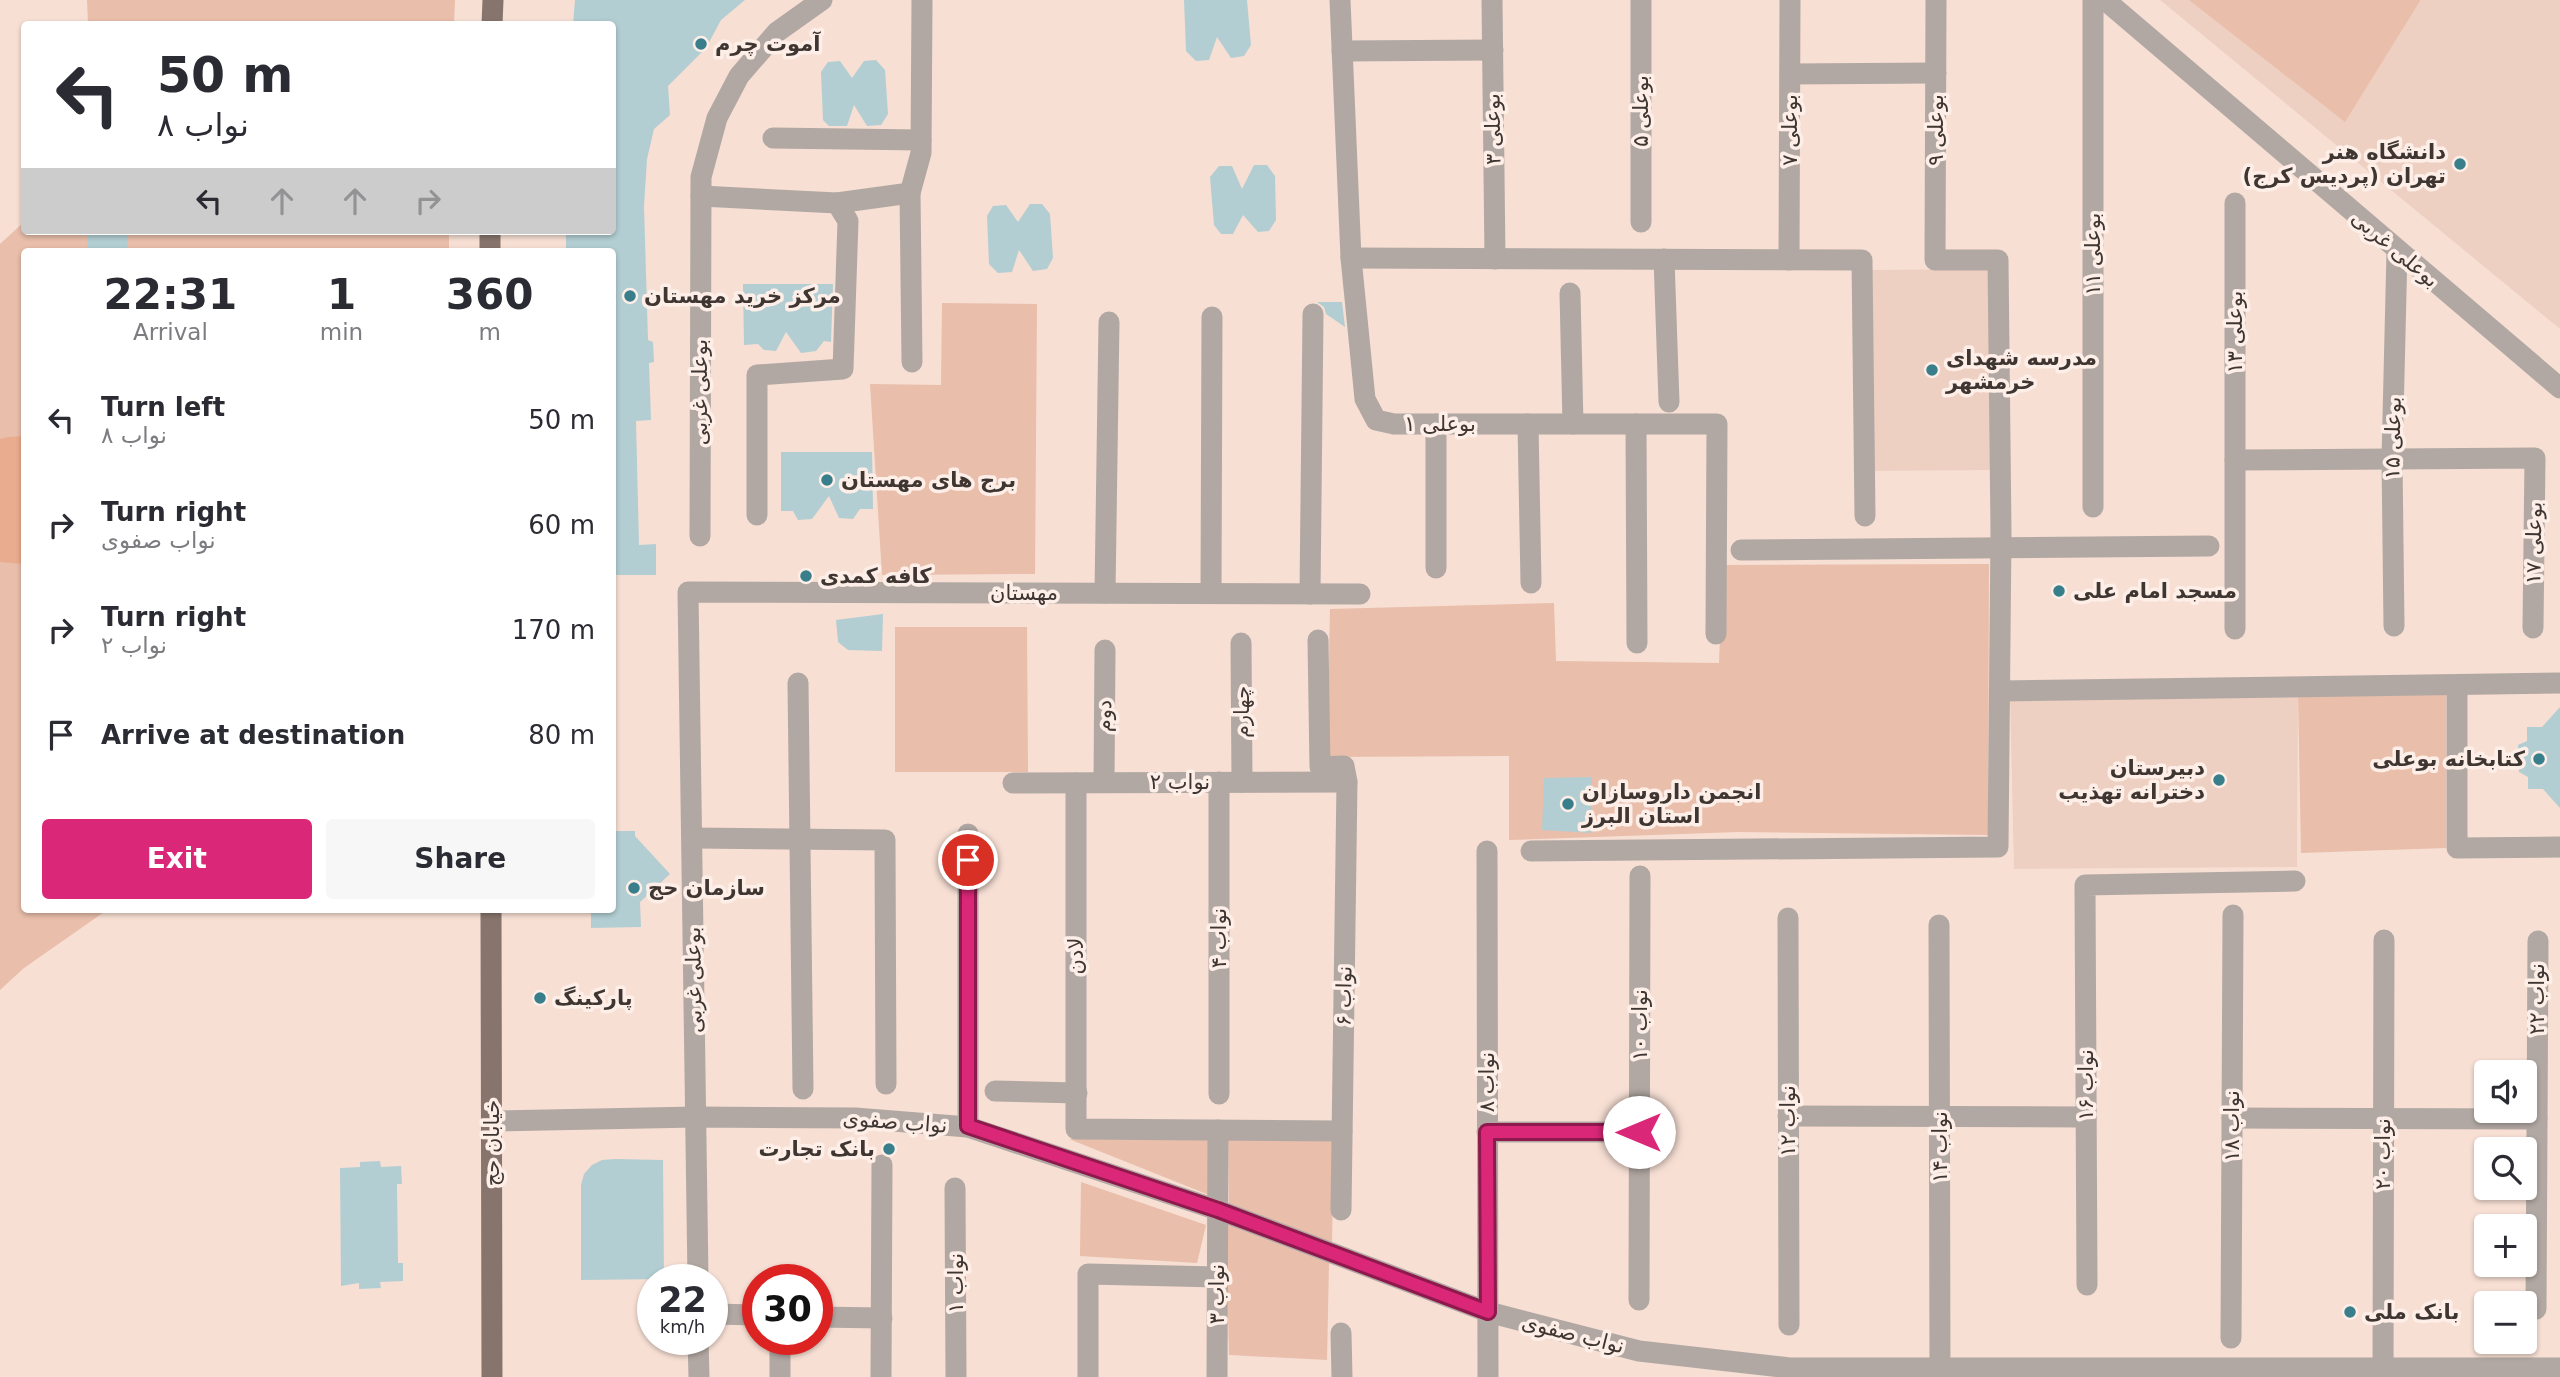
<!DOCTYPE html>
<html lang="en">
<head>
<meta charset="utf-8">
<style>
	:root { --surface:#fff; --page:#f7f7f7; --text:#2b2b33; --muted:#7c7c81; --accent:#db2777 }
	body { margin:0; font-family:"DejaVu Sans",Vazirmatn,sans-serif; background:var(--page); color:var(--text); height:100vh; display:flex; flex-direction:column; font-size:26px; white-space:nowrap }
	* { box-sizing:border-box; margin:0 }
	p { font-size:23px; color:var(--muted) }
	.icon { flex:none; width:38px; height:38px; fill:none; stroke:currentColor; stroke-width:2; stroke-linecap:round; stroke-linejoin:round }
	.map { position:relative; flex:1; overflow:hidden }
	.sheet { position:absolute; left:21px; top:248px; width:595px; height:665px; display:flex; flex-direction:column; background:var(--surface); border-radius:7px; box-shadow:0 2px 5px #0004 }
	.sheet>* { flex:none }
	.top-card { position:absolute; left:21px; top:21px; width:595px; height:214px; border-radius:7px; box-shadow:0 2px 5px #0004; background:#fff; color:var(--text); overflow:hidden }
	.fabs { position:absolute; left:2474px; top:1060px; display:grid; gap:14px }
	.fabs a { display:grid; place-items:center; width:63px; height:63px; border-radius:7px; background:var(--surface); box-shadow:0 2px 5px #0004; font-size:35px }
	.speed { position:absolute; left:637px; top:1264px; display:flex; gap:14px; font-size:35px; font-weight:700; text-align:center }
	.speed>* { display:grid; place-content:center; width:91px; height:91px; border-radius:50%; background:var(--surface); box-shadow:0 2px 5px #0004; line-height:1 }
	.speed small { font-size:18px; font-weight:400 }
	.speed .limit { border:10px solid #d22; background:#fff; color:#111 }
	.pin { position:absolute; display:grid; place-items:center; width:60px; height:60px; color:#fff; margin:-30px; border:4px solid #fff; border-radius:50%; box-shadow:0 2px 7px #0007 }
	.me { position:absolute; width:77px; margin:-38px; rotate:270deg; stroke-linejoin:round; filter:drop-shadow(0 0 5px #0008) }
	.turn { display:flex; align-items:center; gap:24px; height:147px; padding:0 21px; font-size:32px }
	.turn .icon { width:91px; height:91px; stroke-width:2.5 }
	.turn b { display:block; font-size:49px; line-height:60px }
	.lanes { display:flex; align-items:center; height:66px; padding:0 21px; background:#0003; justify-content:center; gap:35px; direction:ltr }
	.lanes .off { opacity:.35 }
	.eta { display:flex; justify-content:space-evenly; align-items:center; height:119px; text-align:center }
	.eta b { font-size:42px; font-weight:600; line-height:49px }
	.primary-button { display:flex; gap:14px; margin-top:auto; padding:14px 21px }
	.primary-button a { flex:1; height:80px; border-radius:7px; background:var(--accent); color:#fff; font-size:28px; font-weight:600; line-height:80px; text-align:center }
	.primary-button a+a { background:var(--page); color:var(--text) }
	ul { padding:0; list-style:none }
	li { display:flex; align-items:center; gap:21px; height:105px; padding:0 21px }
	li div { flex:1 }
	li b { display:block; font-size:26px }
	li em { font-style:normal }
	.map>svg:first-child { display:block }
</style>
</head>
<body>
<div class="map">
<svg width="2560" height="1377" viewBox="0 0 2560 1377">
	<rect width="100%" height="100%" fill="#f7dfd4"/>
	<!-- built -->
	<g fill="#eed0c2">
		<polygon points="2160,0 2560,0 2560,329"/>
		<polygon points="1990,269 1991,470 1873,471 1872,270"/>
		<polygon points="2298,693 2297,867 2014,869 2010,695"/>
	</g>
	<!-- green -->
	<g fill="#e9beaa">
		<polygon points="87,0 455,0 454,24 88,24"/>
		<polygon points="2189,0 2420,0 2420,1 2345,122"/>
		<polygon points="24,222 24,231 449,231 449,252 24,252 24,910 107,910 24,968 0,990 0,244"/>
		<polygon points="942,303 1037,304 1035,574 882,575 870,384 941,385"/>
		<polygon points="1989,564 1988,835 1738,832 1509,840 1509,756 1327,757 1330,609 1554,603 1556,661 1719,663 1723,565"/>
		<polygon points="895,627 1027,627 1028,772 895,772"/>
		<polygon points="2298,693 2446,693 2446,848 2301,853"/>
		<polygon points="1334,1137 1332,1243 1229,1203 1228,1139"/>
		<polygon points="1209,1138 1209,1195 1069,1139"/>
		<polygon points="1081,1182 1206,1225 1197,1263 1080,1256"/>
		<polygon points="1226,1224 1329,1263 1327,1360 1229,1355"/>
	</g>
	<!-- water -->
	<polygon fill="#eaac8e" points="24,436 24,564 0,562 0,439 8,437"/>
	<!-- building -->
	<g fill="#b2ced3">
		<polygon points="575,0 745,0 721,20 706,48 668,86 670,115 654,129 647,159 644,206 648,340 653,342 654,362 649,363 651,420 636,421 639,545 656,544 656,575 612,575 612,252 566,252 566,231 612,231 612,24 573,24"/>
		<polygon points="1184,0 1247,0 1251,45 1244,56 1231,58 1217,37 1209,60 1196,61 1186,51"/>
		<polygon points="876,60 885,70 888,114 881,125 867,126 854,105 847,126 829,126 823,120 821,72 828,62 840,61 852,78 864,61"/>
		<polygon points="1254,165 1267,165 1275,176 1276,220 1269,231 1258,232 1243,215 1233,234 1221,234 1214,225 1210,177 1219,166 1232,166 1242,189"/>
		<polygon points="1030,204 1042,204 1050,214 1053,258 1047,269 1033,271 1019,250 1012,272 998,273 989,264 987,216 993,206 1006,205 1018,222"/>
		<polygon points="87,234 127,234 128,252 88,252"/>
		<polygon points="743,284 833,284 831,342 824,341 816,351 801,353 786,332 776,351 764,350 758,344 744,345"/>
		<polygon points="1317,302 1342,302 1345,327 1326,314 1324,307"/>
		<polygon points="781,452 872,452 873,509 860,509 853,519 839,518 829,496 812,519 798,520 793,511 781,511"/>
		<polygon points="883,614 882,651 848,650 838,642 836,620"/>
		<polygon points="2560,707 2560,808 2543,789 2528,789 2528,777 2519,772 2518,745 2527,741 2527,727 2542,727"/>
		<polygon points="1592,777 1592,833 1542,830 1544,778"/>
		<polygon points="612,831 635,831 635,836 670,874 640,902 641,927 591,928 591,910 612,910"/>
		<polygon points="615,1159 663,1160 664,1279 581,1280 581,1185 584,1174 592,1165 602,1160"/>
		<polygon points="380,1161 381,1167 401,1166 402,1184 397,1184 398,1263 403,1263 403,1281 380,1282 381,1288 359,1289 359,1283 341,1286 340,1168 360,1167 360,1162"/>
	</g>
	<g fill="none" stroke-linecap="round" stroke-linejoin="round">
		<!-- minor -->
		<g stroke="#b2a8a3" stroke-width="21">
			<polyline points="1340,0 1351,258 1365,399 1376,420 1394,424 1717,424 1716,634"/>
			<polyline points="1492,0 1495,259"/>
			<polyline points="1641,0 1641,222"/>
			<polyline points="2093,0 2093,507"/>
			<polyline points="2105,0 2560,388"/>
			<polyline points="1342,51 1493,50"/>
			<polyline points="1790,74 1936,73"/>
			<polyline points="773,138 921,140"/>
			<polyline points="910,193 912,362"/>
			<polyline points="701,196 837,203 848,221 843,369 757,375 757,515"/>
			<polyline points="837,203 910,193 921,153 922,0"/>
			<polyline points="1351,258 1862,260 1865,516"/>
			<polyline points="1664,259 1669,402"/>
			<polyline points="1789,260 1790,0"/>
			<polyline points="1570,293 1573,424"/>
			<polyline points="1436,424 1436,568"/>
			<polyline points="1528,424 1531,583"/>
			<polyline points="1636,424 1637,643"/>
			<polyline points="2235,460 2535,458 2533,628"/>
			<polyline points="700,536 701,177 717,118 739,76 777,32 822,0"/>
			<polyline points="1741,550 2209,546"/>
			<polyline points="1105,593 1109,322"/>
			<polyline points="1211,593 1212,317"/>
			<polyline points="1310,594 1313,314"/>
			<polyline points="2394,626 2392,459 2397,251"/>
			<polyline points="2235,629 2235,203"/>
			<polyline points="1318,640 1320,767 1344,766 1347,782 1341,1210"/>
			<polyline points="1241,643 1242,782"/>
			<polyline points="798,683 803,1089"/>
			<polyline points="2457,685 2457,848 2560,847"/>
			<polyline points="2000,691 2560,683"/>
			<polyline points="1104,782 1105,650"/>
			<polyline points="1013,783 1347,782"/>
			<polyline points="1076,783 1076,1129 1342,1131"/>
			<polyline points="968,834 968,1127"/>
			<polyline points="693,838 885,840 886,1084"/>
			<polyline points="1487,851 1488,1377"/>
			<polyline points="1531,851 1998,847 2001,533 1998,260 1935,260 1936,0"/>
			<polyline points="1788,918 1789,1325"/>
			<polyline points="1939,925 1940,1377"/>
			<polyline points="995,1091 1077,1093"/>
			<polyline points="1219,1094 1219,782"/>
			<polyline points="1788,1116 2086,1117"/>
			<polyline points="2232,1118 2537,1119"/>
			<polyline points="493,1121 696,1117 855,1118 968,1127 1218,1210 1488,1312 1639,1351 1790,1368 2560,1368"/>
			<polyline points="1487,1132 1639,1132"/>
			<polyline points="955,1188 956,1377"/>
			<polyline points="698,1279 688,592 1360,594"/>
			<polyline points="2087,1285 2085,885 2295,881"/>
			<polyline points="1639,1300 1640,876"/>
			<polyline points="2536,1309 2538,941"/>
			<polyline points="712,1314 758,1315"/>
			<polyline points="817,1317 882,1318"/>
			<polyline points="1341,1333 1342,1377"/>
			<polyline points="2231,1338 2233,915"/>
			<polyline points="698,1339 699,1377"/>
			<polyline points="780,1339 780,1377"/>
			<polyline points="881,1377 882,1165"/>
			<polyline points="1088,1377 1088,1274 1217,1277"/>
			<polyline points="1217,1377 1218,1130"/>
			<polyline points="2383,1377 2384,940"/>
		</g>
		<!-- major -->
		<g stroke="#87756d" stroke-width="21">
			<polyline points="492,24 493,0"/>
			<polyline points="490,252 490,231"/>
			<polyline points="491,910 492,1377"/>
		</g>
	</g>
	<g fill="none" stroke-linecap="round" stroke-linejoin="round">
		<defs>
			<polyline id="route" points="968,860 968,1126 1218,1210 1488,1312 1487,1132 1639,1132"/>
		</defs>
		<!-- route casing -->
		<use href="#route" stroke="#8e194d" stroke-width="18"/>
		<!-- route -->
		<use href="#route" stroke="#db2777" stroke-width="12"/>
	</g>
	<!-- markers -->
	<g fill="#397f8b" stroke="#fdeee8" stroke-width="2.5">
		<circle cx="701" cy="44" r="7"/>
		<circle cx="2460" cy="164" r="7"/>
		<circle cx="630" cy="296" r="7"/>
		<circle cx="1932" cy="370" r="7"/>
		<circle cx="827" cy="480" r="7"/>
		<circle cx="806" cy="576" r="7"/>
		<circle cx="2059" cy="591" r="7"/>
		<circle cx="2539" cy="759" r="7"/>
		<circle cx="2219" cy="780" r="7"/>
		<circle cx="1568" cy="804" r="7"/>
		<circle cx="634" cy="888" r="7"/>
		<circle cx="540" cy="998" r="7"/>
		<circle cx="889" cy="1149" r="7"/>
		<circle cx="2350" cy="1312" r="7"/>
	</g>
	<g text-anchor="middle" stroke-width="7" stroke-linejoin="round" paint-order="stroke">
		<!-- poi labels -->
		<g font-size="21" font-weight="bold" fill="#3f3632" stroke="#fdeee8" text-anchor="start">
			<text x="715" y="51">آموت چرم</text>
			<text x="2446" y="159" text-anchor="end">دانشگاه هنر<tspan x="2446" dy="24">تهران (پردیس کرج)</tspan></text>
			<text x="644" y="303">مرکز خرید مهستان</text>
			<text x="1946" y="365">مدرسه شهدای<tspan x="1946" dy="24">خرمشهر</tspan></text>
			<text x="841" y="487">برج های مهستان</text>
			<text x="820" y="583">کافه کمدی</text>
			<text x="2073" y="598">مسجد امام علی</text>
			<text x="2525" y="766" text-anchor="end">کتابخانه بوعلی</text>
			<text x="2205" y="775" text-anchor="end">دبیرستان<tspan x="2205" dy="24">دخترانه تهذیب</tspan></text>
			<text x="1582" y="799">انجمن داروسازان<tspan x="1582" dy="24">استان البرز</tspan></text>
			<text x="648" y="895">سازمان حج</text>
			<text x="554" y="1005">پارکینگ</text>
			<text x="875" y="1156" text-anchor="end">بانک تجارت</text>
			<text x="2364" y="1319">بانک ملی</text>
		</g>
		<!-- street labels -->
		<g font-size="21" fill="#3f3632" stroke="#fdeee8">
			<text transform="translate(1641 111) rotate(-90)" y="7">بوعلی ۵</text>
			<text transform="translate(1493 129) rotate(-91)" y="7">بوعلی ۳</text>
			<text transform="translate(1790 130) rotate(-90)" y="7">بوعلی ۷</text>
			<text transform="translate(1936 130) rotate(-90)" y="7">بوعلی ۹</text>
			<text transform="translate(2395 249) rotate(40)" y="7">بوعلی غربی</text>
			<text transform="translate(2093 254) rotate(-90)" y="7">بوعلی ۱۱</text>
			<text transform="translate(2235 332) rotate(-90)" y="7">بوعلی ۱۳</text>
			<text transform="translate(700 392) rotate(-90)" y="7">بوعلی غربی</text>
			<text x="1440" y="431">بوعلی ۱</text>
			<text transform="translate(2393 438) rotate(-89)" y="7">بوعلی ۱۵</text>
			<text transform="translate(2534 543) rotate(-89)" y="7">بوعلی ۱۷</text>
			<text x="1024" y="600">مهستان</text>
			<text transform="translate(1242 712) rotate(-90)" y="7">چهارم</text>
			<text transform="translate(1104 716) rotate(-89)" y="7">دوم</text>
			<text x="1180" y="789">نواب ۲</text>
			<text transform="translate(1219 938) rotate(-90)" y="7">نواب ۴</text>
			<text transform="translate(1076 956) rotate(-90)" y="7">لادن</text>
			<text transform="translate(694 980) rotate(-91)" y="7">بوعلی غربی</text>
			<text transform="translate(1344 996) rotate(-89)" y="7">نواب ۶</text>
			<text transform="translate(2537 999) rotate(-90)" y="7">نواب ۲۲</text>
			<text transform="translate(1640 1025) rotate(-90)" y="7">نواب ۱۰</text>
			<text transform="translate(1487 1082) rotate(-90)" y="7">نواب ۸</text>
			<text transform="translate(2086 1085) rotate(-90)" y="7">نواب ۱۶</text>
			<text transform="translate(1788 1121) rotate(-90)" y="7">نواب ۱۲</text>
			<text transform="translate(895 1122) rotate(4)" y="7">نواب صفوی</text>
			<text transform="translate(2232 1126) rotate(-90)" y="7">نواب ۱۸</text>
			<text transform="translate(492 1143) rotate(-90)" y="7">خیابان حج</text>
			<text transform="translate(1940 1147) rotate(-90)" y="7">نواب ۱۴</text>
			<text transform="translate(2383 1154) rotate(-90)" y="7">نواب ۲۰</text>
			<text transform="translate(956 1283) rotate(-90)" y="7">نواب ۱</text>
			<text transform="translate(1217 1294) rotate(-90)" y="7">نواب ۳</text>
			<text transform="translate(1573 1334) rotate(14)" y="7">نواب صفوی</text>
		</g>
	</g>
</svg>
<div class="fabs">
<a><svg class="icon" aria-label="sound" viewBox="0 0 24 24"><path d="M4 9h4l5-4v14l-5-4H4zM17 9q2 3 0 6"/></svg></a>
<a><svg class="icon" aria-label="search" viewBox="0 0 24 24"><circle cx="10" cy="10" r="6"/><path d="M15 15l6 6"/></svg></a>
<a>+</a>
<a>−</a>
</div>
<div class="speed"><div>22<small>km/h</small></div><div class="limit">30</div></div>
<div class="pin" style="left:968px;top:860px;background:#d93025"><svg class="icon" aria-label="arrive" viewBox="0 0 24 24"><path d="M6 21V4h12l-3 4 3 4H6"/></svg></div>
<svg class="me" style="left:1639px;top:1132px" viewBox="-20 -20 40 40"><circle r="19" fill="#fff"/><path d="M0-13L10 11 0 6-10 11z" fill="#db2777"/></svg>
<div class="top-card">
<div class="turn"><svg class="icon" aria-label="left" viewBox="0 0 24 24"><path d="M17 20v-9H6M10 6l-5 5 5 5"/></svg><div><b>50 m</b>نواب ۸</div></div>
<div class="lanes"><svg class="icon" aria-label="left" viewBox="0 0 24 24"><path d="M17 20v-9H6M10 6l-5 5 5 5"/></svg><svg class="icon off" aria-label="ahead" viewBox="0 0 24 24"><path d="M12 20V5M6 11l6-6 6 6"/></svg><svg class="icon off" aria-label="ahead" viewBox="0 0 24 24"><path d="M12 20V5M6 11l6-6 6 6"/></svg><svg class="icon off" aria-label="right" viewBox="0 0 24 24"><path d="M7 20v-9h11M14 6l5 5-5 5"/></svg></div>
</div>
<section class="sheet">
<div class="eta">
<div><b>22:31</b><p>Arrival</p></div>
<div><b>1</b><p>min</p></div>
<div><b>360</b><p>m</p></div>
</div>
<ul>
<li><svg class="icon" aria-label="left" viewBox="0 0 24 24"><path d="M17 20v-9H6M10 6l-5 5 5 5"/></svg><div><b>Turn left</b><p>نواب ۸</p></div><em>50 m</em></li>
<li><svg class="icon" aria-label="right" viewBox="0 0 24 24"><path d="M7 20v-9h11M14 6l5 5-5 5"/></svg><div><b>Turn right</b><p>نواب صفوی</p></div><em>60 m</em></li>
<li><svg class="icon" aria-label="right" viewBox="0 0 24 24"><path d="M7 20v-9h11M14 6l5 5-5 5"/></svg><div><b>Turn right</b><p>نواب ۲</p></div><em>170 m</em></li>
<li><svg class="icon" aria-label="arrive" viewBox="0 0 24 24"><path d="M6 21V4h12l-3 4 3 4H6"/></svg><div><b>Arrive at destination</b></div><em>80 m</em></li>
</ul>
<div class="primary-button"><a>Exit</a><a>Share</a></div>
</section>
</div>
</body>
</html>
